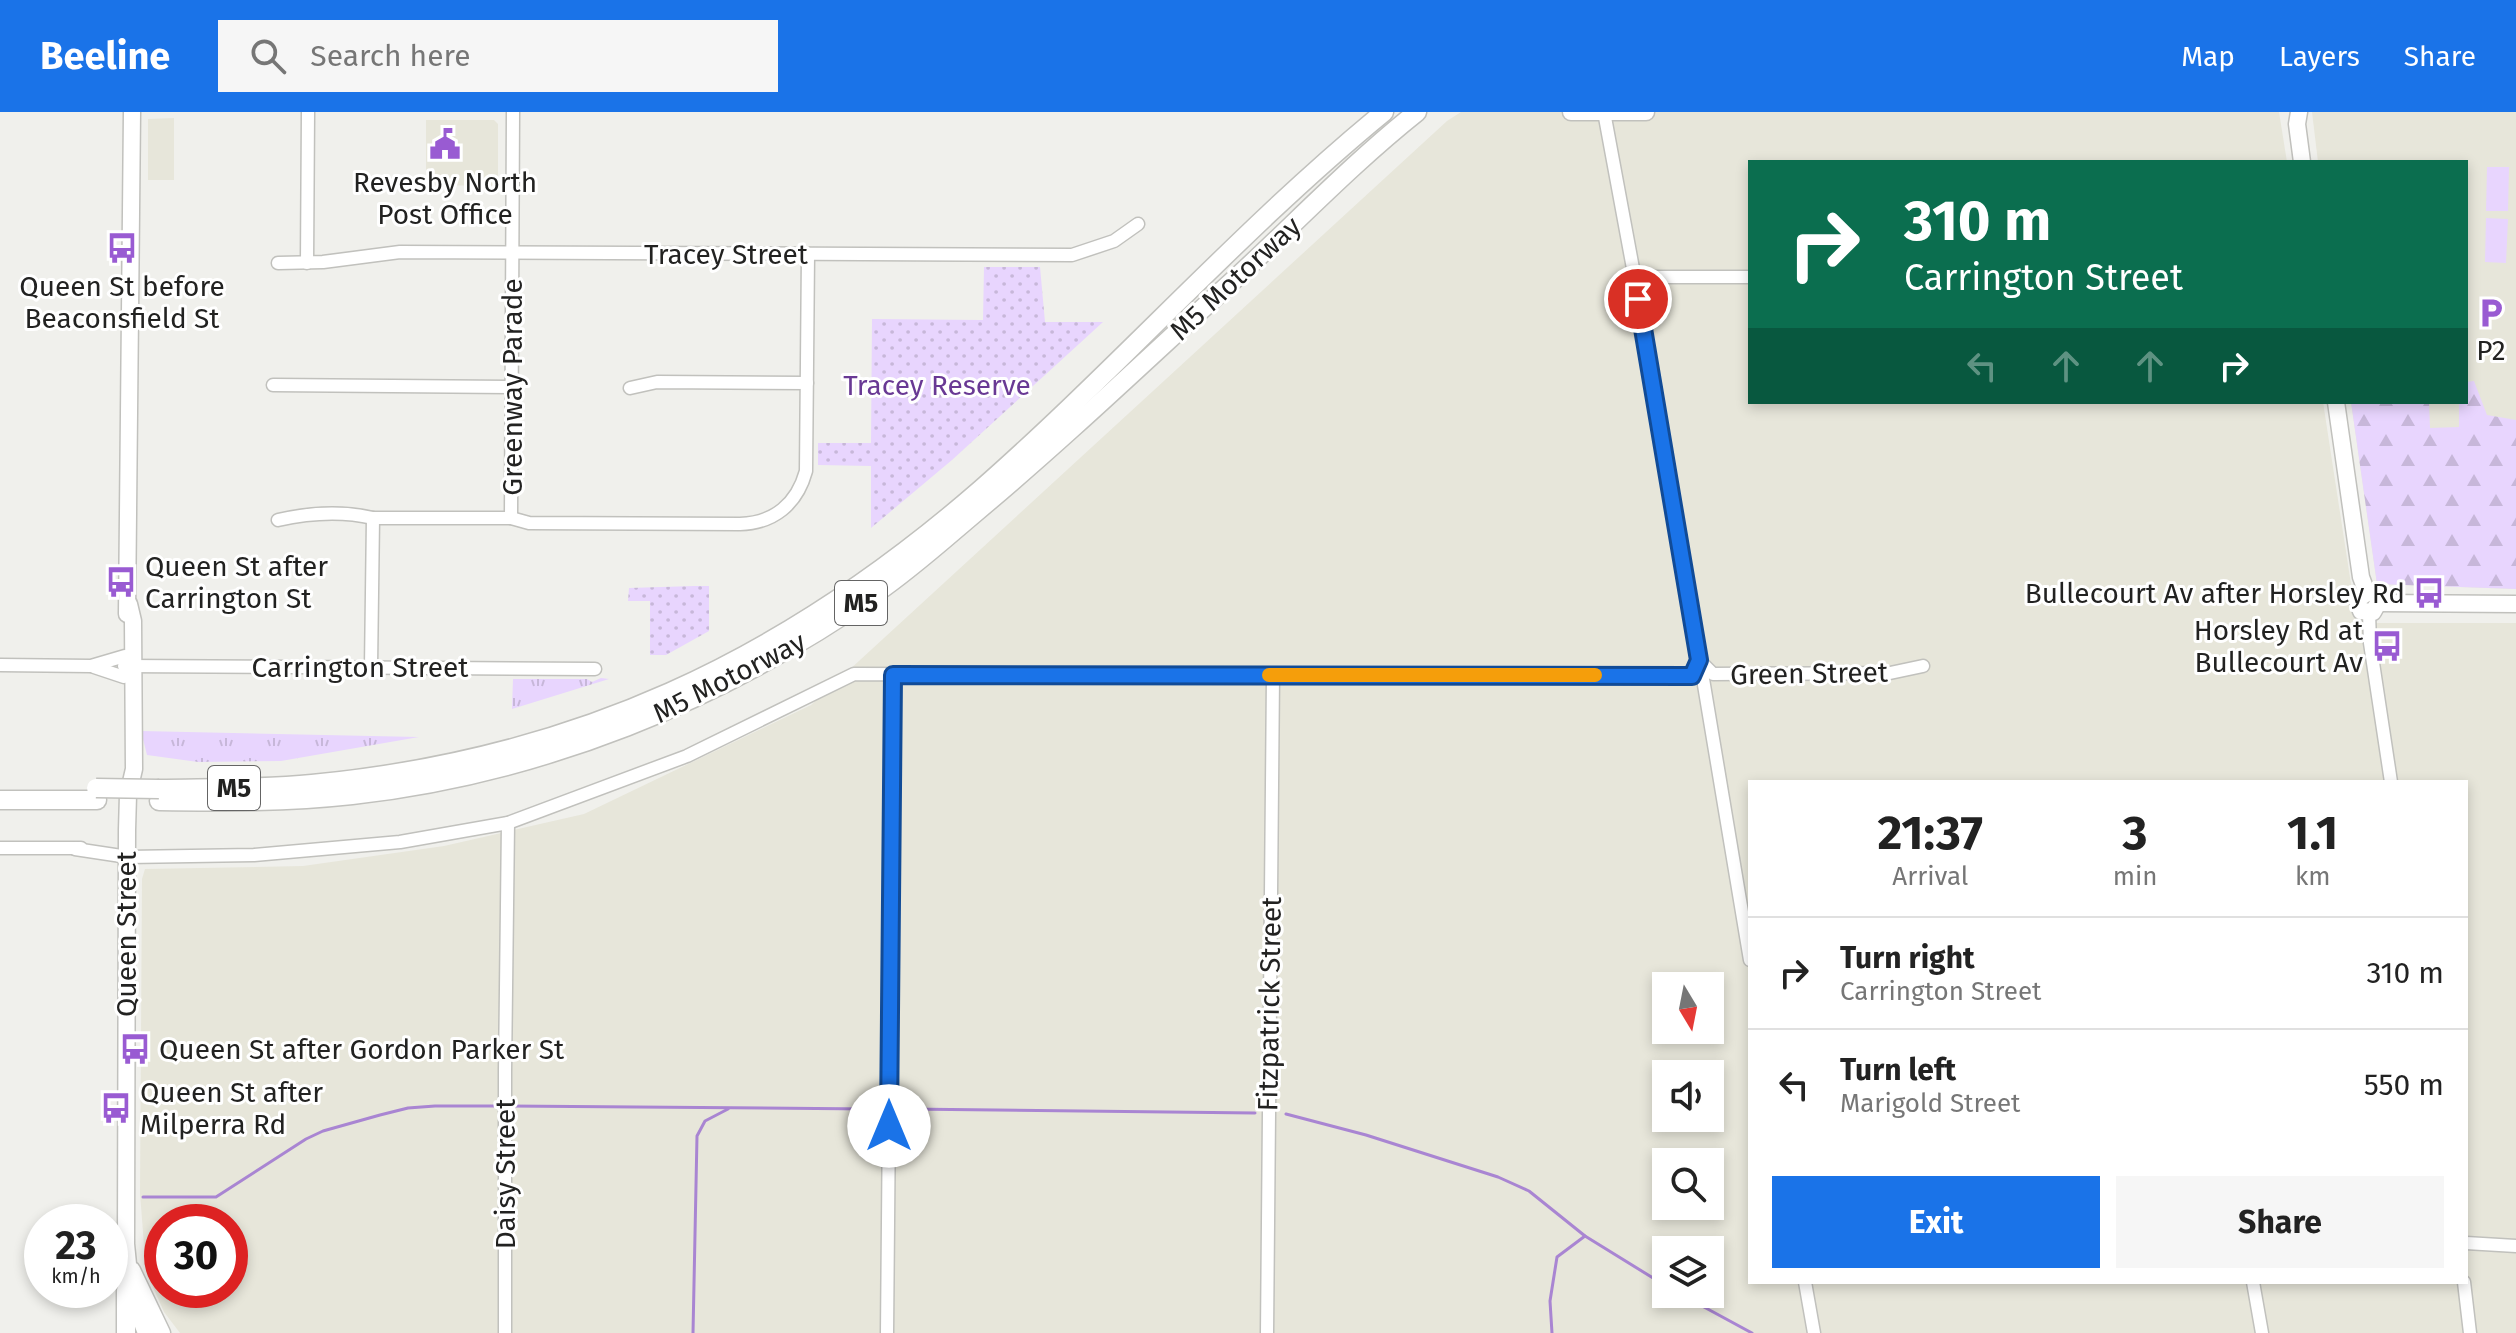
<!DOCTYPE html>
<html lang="en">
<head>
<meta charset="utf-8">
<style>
	:root { --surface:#fff; --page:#f6f6f6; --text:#222; --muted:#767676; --line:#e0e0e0; --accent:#1a73e8 }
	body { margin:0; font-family:"Fira Sans",sans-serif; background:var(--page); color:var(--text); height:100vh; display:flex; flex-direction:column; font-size:30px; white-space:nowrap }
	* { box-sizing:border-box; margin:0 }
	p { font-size:26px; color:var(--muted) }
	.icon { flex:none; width:44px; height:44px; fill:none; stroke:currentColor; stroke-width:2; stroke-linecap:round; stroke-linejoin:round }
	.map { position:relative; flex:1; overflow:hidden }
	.details { position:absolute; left:1748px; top:668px; width:720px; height:504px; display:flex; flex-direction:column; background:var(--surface); border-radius:0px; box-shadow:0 4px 12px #0003 }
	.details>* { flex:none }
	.banner { position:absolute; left:1748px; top:48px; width:720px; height:244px; border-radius:0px; box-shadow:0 4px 12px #0003; background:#0b6e4f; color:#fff; overflow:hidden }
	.needle { width:52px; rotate:170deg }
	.controls { position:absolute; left:1652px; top:860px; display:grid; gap:16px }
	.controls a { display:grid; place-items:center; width:72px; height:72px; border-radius:0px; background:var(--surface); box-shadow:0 4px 12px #0003; font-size:40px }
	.speed { position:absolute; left:24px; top:1092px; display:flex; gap:16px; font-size:40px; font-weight:700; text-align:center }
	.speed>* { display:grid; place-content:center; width:104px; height:104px; border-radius:50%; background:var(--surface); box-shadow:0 4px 12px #0003; line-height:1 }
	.speed small { font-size:20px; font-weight:400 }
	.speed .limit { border:12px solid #d22; background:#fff; color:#111 }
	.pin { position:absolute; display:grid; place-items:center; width:68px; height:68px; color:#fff; margin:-34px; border:4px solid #fff; border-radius:50%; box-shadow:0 2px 8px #0007 }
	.me { position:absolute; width:88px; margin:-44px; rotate:0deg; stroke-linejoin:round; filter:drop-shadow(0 0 6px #0008) }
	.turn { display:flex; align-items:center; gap:28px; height:168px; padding:0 24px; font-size:36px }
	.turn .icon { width:104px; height:104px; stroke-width:2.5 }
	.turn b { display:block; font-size:56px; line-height:68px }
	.lanes { display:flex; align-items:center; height:76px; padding:0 24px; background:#0003; justify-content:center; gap:40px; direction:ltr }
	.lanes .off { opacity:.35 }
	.eta { display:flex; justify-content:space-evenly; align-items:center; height:136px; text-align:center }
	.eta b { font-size:48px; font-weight:700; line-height:56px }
	.cta { display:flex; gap:16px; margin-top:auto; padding:16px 24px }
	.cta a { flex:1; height:92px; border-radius:0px; background:var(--accent); color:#fff; font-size:32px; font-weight:700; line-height:92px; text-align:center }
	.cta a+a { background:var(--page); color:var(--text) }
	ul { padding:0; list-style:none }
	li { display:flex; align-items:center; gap:24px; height:112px; padding:0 24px; border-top:2px solid var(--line) }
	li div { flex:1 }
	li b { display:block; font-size:30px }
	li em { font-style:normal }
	header { display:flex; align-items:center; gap:48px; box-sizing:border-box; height:112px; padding:0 40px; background:var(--accent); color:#fff }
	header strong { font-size:38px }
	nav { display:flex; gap:44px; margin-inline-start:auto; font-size:28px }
	.search { width:560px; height:72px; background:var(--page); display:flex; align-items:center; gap:20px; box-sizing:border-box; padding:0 28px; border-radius:0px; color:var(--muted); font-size:30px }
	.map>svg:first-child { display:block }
</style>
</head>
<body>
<header>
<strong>Beeline</strong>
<div class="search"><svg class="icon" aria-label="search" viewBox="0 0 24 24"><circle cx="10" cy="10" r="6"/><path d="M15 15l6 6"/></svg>Search here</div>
<nav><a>Map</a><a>Layers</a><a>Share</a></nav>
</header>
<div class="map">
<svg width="2516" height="1221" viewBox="0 0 2516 1221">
	<defs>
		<pattern id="grass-tufts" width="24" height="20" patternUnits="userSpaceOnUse" patternTransform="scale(2)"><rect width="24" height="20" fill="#e8d5fe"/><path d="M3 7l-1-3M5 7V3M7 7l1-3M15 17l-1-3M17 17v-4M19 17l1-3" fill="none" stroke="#c7b7d9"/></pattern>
		<pattern id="forest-firs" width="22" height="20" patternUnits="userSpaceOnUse" patternTransform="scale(2)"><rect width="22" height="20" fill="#e8d5fe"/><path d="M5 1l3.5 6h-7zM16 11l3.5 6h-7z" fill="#c7b7d9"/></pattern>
		<pattern id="park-dots" width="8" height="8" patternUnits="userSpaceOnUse" patternTransform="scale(2)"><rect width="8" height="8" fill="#e8d5fe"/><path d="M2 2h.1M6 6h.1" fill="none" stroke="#c7b7d9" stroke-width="1.8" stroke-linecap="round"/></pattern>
	</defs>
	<rect width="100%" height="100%" fill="#f0f0ec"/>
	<!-- built -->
	<g fill="#e7e6da" fill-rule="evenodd">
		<path d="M1461,0H2279L2287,50H1750V290H2323L2357,511H2516V1221H180L164,1200L146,1159L140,1081L142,767L145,757L303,754L444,734L584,702L811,593L1447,9ZM1750,670H2466V1170H1750ZM1666,874H1710V918H1666ZM1666,962H1710V1006H1666ZM1666,1050H1710V1094H1666ZM162,1110H230V1178H162ZM1666,1138H1710V1182H1666Z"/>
		<polygon points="2312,0 2516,0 2516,477 2377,472 2351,290 2466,290 2466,50 2318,50"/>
		<polygon points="174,6 174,68 148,68 148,7"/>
		<polygon points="426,8 494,8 498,12 498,74 426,73"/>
	</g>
	<!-- grass -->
	<g fill="url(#grass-tufts)">
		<polygon points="601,566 609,567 512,597 513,567 587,567 592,570"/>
		<polygon points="141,619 419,625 281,649 198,650 147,643"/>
	</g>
	<!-- forest -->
	<polygon fill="url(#forest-firs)" points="2474,269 2487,303 2516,308 2516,477 2377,472 2351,290 2429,290 2430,316 2459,315 2459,290 2466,290 2466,270"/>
	<!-- park -->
	<g fill="url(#park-dots)">
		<polygon points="984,155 1040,155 1045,210 1103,210 952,348 871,416 871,354 818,353 818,331 871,331 872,207 983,208"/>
		<polygon points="694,474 709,474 709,519 666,543 650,543 650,489 628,489 629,476"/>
	</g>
	<!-- pitch -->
	<g fill="#e8d5fe">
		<polygon points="2487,55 2509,55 2508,99 2486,99"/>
		<polygon points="2486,106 2508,107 2506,151 2485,150"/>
	</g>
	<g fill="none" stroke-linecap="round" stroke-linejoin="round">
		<!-- stream -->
		<g stroke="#a985d2" stroke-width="3">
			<polyline points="509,994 870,997"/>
			<polyline points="906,997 1255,1001"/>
			<polyline points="1286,1002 1366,1023 1498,1065 1529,1079 1585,1124 1666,1174"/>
			<polyline points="143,1085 216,1085 306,1027 323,1019 380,1003 408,996 435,994 502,994"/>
			<polyline points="1680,1182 1752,1221"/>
			<polyline points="693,1221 697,1024 705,1009 728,997"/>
			<polyline points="1552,1221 1550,1189 1557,1145 1585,1124"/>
		</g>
		<defs>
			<g id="minor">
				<polyline points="1604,0 1647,232 1750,848"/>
				<polyline points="278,151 323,150 400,140 1072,143 1114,129 1138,112"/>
				<polyline points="307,151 308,0"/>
				<polyline points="1634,165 1750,165"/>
				<polyline points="273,273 512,275"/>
				<polyline points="630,276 657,270 807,271"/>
				<path d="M511,406L529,411L740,412C774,411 797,392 806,359L808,142"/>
				<path d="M278,408C309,401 342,399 373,406"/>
				<polyline points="2369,501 2370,531 2391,670"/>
				<polyline points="0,553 91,554 125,544"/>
				<polyline points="124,554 595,557"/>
				<polyline points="94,555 124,565"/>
				<polyline points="371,555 373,406 511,406 513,0"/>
				<polyline points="0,736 81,736"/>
				<polyline points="75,737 128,745 254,743 400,730 508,711 687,644 854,562 1692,564 1699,548 1713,562 1890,561 1923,554"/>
				<polyline points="2466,1131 2516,1134"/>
				<polyline points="1805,1170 1814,1221"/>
				<polyline points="2253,1170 2262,1221"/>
				<polyline points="2464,1170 2470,1221"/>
				<polyline points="505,1221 505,959 508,711"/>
				<polyline points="887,1221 893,563"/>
				<polyline points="1267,1221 1273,563"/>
			</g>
			<g id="major">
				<polyline points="1571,0 1646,0"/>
				<polyline points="2299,0 2297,12 2302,50"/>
				<polyline points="2336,290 2361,465 2367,481"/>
				<polyline points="2367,481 2357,488 2361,499 2373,500 2378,491"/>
				<polyline points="2378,491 2516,492"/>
				<polyline points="129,492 133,509 134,657 128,683 127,718 126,1132 131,1182 146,1221"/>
				<polyline points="127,502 132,0"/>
				<polyline points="132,1158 162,1221"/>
			</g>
			<g id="highway">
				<path d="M159,677C210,676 262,677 312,672C574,647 782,550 980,378C1119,256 1241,117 1384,0"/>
				<polyline points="0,688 97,688"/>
				<path d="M159,689C223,690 288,690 352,683C541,662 721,589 876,481C911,457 943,428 975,401C1061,329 1142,252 1225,176C1289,118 1349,54 1417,0"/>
				<polyline points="126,1221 126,1179 130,1166"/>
			</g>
		</defs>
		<!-- minor casing -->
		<use href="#minor" stroke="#c1c1bd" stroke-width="15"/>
		<!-- major casing -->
		<use href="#major" stroke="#c1c1bd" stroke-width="19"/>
		<!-- highway casing -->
		<use href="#highway" stroke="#c1c1bd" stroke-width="21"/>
		<!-- minor -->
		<use href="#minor" stroke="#fff" stroke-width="12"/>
		<!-- major -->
		<use href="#major" stroke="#fff" stroke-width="16"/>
		<!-- highway -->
		<use href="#highway" stroke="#fff" stroke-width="18"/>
		<defs>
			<polyline id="highway-bridge" points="96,676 159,677"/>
		</defs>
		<!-- highway-bridge casing -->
		<use href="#highway-bridge" stroke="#c1c1bd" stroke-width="21" stroke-linecap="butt"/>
		<!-- highway-bridge -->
		<use href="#highway-bridge" stroke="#fff" stroke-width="18"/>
	</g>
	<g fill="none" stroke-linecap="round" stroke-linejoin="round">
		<defs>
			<polyline id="route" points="889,1014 893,563 1692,564 1699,548 1638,187"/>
		</defs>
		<!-- route casing -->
		<use href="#route" stroke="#114b97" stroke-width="20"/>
		<!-- route -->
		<use href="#route" stroke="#1a73e8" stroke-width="14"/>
		<!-- slow -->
		<polyline stroke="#f59e0b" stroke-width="14" points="1269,563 1595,563"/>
	</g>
	<!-- icons -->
	<defs>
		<symbol id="civic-bare" viewBox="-9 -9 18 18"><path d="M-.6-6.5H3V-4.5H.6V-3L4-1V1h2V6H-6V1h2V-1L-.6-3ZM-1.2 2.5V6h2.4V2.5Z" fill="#995bd2" stroke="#fff" stroke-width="2.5" paint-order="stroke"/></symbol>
		<symbol id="bus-bare" viewBox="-9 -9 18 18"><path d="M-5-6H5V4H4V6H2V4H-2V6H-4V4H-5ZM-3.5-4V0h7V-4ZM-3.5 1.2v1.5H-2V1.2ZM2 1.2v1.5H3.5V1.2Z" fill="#995bd2" stroke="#fff" stroke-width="2.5" paint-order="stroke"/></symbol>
		<symbol id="parking-bare" viewBox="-9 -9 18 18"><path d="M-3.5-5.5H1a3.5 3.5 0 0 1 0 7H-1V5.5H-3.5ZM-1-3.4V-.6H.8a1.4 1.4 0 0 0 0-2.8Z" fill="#995bd2" stroke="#fff" stroke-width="2.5" paint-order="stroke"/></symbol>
	</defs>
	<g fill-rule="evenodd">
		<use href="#civic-bare" x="423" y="10" width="44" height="44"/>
		<use href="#bus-bare" x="100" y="114" width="44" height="44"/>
		<use href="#parking-bare" x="2469" y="179" width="44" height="44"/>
		<use href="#bus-bare" x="99" y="448" width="44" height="44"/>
		<use href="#bus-bare" x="2407" y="459" width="44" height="44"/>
		<use href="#bus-bare" x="2365" y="512" width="44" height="44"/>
		<use href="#bus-bare" x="113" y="915" width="44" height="44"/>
		<use href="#bus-bare" x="94" y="974" width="44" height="44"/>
	</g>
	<g text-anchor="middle" stroke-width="6" stroke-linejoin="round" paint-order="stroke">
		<!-- shield labels -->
		<g fill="#fff" stroke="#646464" stroke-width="2">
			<rect x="835" y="469" width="52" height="44" rx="6"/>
			<rect x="208" y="654" width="52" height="44" rx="6"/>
		</g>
		<g font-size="26" font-weight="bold" fill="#222221">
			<text x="861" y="500">M5</text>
			<text x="234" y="685">M5</text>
		</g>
		<!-- poi labels -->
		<g font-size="28" fill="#222221" stroke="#fff">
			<text x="445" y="80">Revesby North<tspan x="445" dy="32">Post Office</tspan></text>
			<text x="122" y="184">Queen St before<tspan x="122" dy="32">Beaconsfield St</tspan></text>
			<text x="2491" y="248">P2</text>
			<text x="145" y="464" text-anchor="start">Queen St after<tspan x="145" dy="32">Carrington St</tspan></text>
			<text x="2405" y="491" text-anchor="end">Bullecourt Av after Horsley Rd</text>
			<text x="2363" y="528" text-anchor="end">Horsley Rd at<tspan x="2363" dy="32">Bullecourt Av</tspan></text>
			<text x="159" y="947" text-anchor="start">Queen St after Gordon Parker St</text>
			<text x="140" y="990" text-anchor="start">Queen St after<tspan x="140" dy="32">Milperra Rd</tspan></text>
		</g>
		<!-- street labels -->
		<g font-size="28" fill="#222221" stroke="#fff">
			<text x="726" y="152">Tracey Street</text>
			<text transform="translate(1235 166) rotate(-43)" y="10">M5 Motorway</text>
			<text transform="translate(512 275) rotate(-90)" y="10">Greenway Parade</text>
			<text x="360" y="565">Carrington Street</text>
			<text transform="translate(1809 561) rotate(-1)" y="10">Green Street</text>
			<text transform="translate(729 565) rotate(-27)" y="10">M5 Motorway</text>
			<text transform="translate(126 822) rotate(-90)" y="10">Queen Street</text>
			<text transform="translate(1269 892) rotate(-89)" y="10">Fitzpatrick Street</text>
			<text transform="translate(505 1062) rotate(-90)" y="10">Daisy Street</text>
		</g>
		<!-- park labels -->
		<g font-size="28" fill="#693994" stroke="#fff">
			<text x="937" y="283">Tracey Reserve</text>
		</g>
	</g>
</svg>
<div class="controls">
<a><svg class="needle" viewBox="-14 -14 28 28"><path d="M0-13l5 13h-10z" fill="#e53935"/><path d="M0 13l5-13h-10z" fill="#767676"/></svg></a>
<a><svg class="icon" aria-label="sound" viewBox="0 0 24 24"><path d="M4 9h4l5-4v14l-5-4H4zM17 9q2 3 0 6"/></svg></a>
<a><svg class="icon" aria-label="search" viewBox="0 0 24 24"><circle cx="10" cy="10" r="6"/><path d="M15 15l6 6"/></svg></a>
<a><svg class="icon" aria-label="layers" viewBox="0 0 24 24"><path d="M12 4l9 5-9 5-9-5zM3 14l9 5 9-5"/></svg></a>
</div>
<div class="speed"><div>23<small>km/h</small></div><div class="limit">30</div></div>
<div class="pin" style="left:1638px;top:187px;background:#d93025"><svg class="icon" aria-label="arrive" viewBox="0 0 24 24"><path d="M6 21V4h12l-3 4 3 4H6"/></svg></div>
<svg class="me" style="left:889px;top:1014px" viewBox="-20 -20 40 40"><circle r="19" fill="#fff"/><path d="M0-13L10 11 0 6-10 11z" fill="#1a73e8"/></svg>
<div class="banner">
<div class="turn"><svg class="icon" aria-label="right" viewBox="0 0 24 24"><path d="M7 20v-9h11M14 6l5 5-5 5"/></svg><div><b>310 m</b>Carrington Street</div></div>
<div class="lanes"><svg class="icon off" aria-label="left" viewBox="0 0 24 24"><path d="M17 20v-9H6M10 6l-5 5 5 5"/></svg><svg class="icon off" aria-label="ahead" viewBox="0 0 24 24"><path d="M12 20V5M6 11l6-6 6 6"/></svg><svg class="icon off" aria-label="ahead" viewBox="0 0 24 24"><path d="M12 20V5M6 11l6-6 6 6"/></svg><svg class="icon" aria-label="right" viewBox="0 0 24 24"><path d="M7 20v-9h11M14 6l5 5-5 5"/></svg></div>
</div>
<section class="details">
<div class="eta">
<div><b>21:37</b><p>Arrival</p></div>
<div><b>3</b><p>min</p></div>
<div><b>1.1</b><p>km</p></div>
</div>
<ul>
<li><svg class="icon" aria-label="right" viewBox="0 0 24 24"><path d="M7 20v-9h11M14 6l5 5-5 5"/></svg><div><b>Turn right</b><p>Carrington Street</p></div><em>310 m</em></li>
<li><svg class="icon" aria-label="left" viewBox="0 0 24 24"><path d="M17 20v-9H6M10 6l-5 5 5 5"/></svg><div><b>Turn left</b><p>Marigold Street</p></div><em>550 m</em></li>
</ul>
<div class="cta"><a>Exit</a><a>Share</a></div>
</section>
</div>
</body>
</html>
